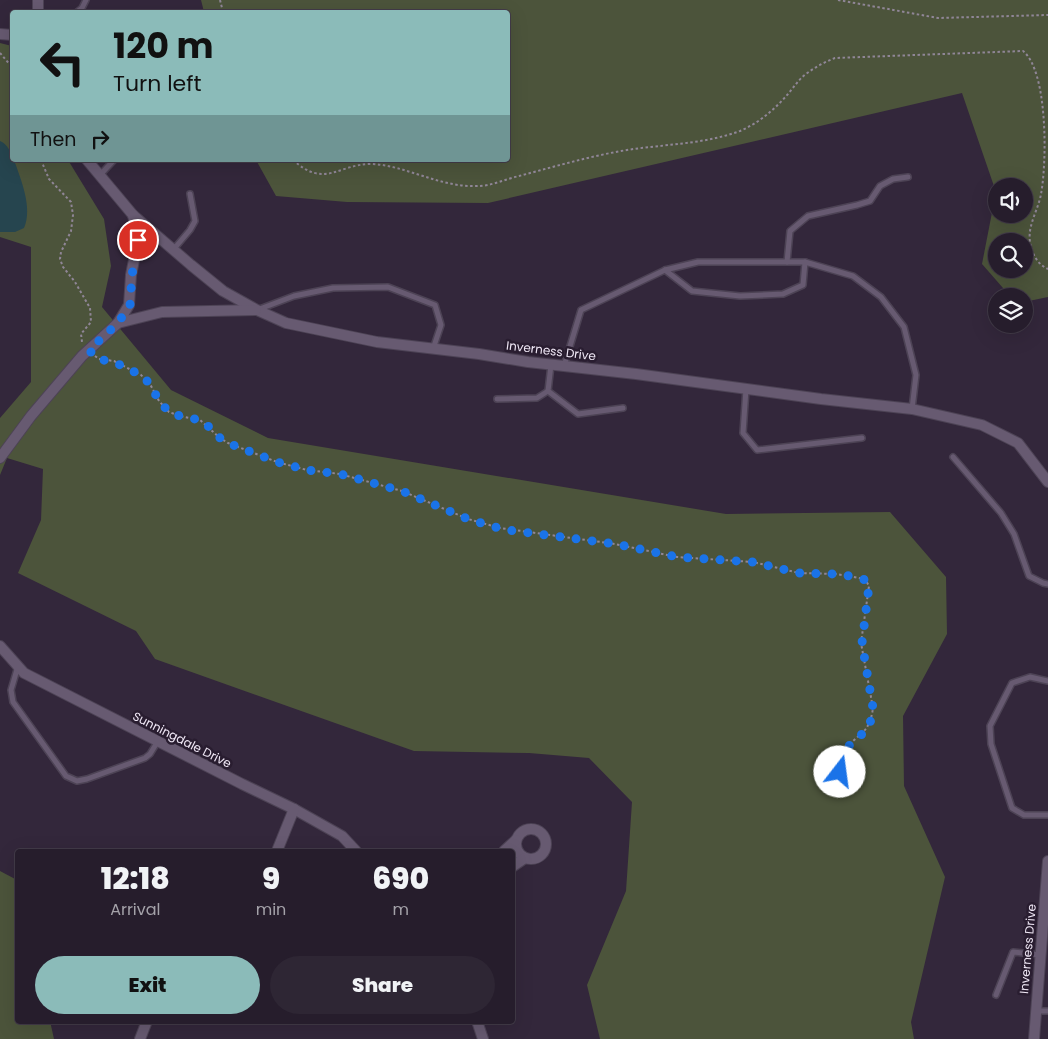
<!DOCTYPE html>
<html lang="en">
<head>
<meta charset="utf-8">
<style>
	:root { --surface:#261d2c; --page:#2e2634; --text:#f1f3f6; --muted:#a4a2a9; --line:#423b48; --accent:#8bbbb9 }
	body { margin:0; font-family:Poppins,sans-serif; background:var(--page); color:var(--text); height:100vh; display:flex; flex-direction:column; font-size:19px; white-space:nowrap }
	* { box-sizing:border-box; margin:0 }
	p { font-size:16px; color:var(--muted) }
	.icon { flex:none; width:28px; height:28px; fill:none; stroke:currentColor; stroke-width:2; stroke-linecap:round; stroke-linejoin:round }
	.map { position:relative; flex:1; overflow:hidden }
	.sheet { position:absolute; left:15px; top:849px; width:500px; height:175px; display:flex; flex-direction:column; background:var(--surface); border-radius:5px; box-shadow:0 5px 20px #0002,0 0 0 1px var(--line) }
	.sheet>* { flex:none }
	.hud { position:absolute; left:10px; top:10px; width:500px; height:152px; border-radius:5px; box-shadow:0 5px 20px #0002,0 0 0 1px var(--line); background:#8bbbb9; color:#111; overflow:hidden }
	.buttons { position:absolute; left:988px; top:178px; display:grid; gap:10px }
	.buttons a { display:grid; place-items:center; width:45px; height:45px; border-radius:50%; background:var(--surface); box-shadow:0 5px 20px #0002,0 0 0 1px var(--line); font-size:25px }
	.pin { position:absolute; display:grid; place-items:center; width:42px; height:42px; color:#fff; margin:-21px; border:2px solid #fff; border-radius:50%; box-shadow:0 1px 5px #0007 }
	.me { position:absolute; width:55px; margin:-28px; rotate:15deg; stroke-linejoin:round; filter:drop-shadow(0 0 4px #0008) }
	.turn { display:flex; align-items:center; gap:18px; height:105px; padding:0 20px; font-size:22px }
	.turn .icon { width:65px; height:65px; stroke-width:2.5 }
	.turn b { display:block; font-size:35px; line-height:42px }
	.then { display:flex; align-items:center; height:48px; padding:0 20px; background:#0003; gap:10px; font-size:19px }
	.eta { display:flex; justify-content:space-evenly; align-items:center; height:85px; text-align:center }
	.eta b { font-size:30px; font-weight:800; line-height:35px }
	.cta { display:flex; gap:10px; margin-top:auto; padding:10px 20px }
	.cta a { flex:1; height:58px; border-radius:30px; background:var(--accent); color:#111; font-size:20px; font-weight:800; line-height:58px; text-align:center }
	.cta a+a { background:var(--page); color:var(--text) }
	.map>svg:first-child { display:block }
</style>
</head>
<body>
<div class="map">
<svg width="1048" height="1039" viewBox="0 0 1048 1039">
	<rect width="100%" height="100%" fill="#33273b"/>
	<!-- green -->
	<g fill="#4c543b" fill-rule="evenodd">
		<path d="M201,0H1048V297L1024,302V296H1010L982,264L996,192V214H1024V186H996V192L962,93L488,203L347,202L276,196L256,160H508V12H204ZM996,241H1024V269H996Z"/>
		<polygon points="0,43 12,46 12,160 68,160 104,219 111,266 102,307 171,390 268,438 726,514 890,512 946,577 947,634 903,716 904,786 945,877 911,1022 914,1039 600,1039 587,985 626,891 632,802 589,758 529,753 414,751 155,659 136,631 18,573 41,520 43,469 7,458 0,475 0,418 31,382 31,247 0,237"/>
		<polygon points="0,871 17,880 18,1021 50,1021 54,1039 0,1039"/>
	</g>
	<!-- water -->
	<path fill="#26454f" d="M0,141C7,144 12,152 12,160H14C21,180 33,208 24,228L15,232H0Z"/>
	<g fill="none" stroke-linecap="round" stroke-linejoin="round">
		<defs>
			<g id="service">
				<polyline points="77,12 82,8 86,0"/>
				<polyline points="100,175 114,160"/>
				<polyline points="173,250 190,230 195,221 190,194"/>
				<polyline points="787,262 790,231 808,216 857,205 870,201 880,186 893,179 908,177"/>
				<polyline points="665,270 692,291 740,296 783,294 803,285 805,262"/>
				<polyline points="257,310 294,296 333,288 388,287 435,305 441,325 433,349"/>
				<polyline points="551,365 548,391 578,414 623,408"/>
				<polyline points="564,366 581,310 665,270 698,262 805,262 853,276 881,297 904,327 916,375 912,409"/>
				<polyline points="746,389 743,433 757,450 862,438"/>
				<polyline points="497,399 537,398 548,391"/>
				<polyline points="953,457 1001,513 1014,534 1029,576 1043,583 1048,584"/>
				<polyline points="18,666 11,690 13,702 66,776 77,781 87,779 145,758 150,754 158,741"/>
				<polyline points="1048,681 1030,677 1012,683 990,726 991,744 1012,808 1024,815 1048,815"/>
				<polyline points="996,995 1013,952 1040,955"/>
				<polyline points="1036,1011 1048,1011"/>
			</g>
			<g id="minor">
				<polyline points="38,0 38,12"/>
				<polyline points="0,34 12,35"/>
				<polyline points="87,160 133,215 191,265 223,291 257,310 286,323 377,342 479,354 528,362 636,374 821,399 912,409 982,425 1018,443 1048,482"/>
				<polyline points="118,323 129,305 131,275 138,240 133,215"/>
				<polyline points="0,458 31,416 82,356 118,323 162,312 256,310"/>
				<polyline points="0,646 24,673 242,784 294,809 342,836 356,851"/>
				<circle cx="531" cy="844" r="15"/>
				<polyline points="277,851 294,809"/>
				<polyline points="504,851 516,840"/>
				<polyline points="512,867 525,858"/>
				<polyline points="477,1021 483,1039"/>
				<polyline points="140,1039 147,1021"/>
				<polyline points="1034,1039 1048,861"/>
			</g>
		</defs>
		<!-- service casing -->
		<use href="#service" stroke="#4d4355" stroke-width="8"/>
		<!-- minor casing -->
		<use href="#minor" stroke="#4d4355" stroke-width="12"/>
		<!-- path -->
		<g stroke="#908697" stroke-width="2" stroke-dasharray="2.5 2.5" stroke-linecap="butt">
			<polyline points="220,0 223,12"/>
			<polyline points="838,0 938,18 1048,15"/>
			<polyline points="0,53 12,67"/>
			<polyline points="41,160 49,179 71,202 73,215 71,231 61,252 60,259 63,267 75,282 90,308 91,322 81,334 82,342"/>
			<path d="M293,160C325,189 338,164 371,164C406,165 440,188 478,186C491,186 506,179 519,176C553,167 587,157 621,151C661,144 702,145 740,131C759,123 775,109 788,94C794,87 799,79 806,74C815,67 825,62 835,58L1023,51C1048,71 1047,162 1041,194C1039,206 1032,218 1030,231C1028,245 1034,263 1048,269"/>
			<path d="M95,356L99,359L114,361L141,375L150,384L159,401L169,412L180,416L200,420L220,438L228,443L277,462L307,470L340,474L402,491L468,519L500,528L615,544L677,557L753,562L799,573L836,574L865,579L869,586L861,643L873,708C869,738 855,732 844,753C838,764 841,779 839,792"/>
		</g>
		<!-- service -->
		<use href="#service" stroke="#675a71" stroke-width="5"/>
		<!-- minor -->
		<use href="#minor" stroke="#675a71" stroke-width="10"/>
	</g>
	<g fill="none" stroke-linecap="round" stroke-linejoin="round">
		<!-- route -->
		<path stroke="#1a73e8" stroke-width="9" stroke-dasharray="0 16.2" d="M138,240L132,275L130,305L118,323L89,350L98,359L114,362L141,375L150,384L159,401L169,412L180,416L200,420L205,423L220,438L228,443L277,462L307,470L340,474L402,491L468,519L491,526L507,530L616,544L677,557L753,562L799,573L836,574L850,576L866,580L869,586L862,643L873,708C872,715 871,724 866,730C863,734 858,737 854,741C844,749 841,759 840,772"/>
	</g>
	<g text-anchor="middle" stroke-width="5" stroke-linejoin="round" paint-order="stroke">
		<!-- street labels -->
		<g font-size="12" fill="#f0e8f6" stroke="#291d30">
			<text transform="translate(551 351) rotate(7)" y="4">Inverness Drive</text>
			<text transform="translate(182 740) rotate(27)" y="4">Sunningdale Drive</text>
			<text transform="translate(1028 949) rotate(-85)" y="4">Inverness Drive</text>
		</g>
	</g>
</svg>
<div class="buttons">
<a><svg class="icon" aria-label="sound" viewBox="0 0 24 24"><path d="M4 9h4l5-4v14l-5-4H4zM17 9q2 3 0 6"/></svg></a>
<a><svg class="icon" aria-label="search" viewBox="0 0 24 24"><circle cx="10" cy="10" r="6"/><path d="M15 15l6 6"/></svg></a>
<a><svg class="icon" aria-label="layers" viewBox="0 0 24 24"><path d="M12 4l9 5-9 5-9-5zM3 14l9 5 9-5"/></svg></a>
</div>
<div class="pin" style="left:138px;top:240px;background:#d93025"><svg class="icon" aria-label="arrive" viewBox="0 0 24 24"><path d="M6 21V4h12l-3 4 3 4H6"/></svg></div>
<svg class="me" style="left:840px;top:772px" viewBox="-20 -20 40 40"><circle r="19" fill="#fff"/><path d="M0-13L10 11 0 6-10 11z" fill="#1a73e8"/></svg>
<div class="hud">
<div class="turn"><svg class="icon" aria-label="left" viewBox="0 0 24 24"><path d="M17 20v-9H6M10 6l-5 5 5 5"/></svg><div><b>120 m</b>Turn left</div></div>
<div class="then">Then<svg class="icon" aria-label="right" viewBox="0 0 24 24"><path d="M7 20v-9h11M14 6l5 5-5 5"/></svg></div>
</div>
<section class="sheet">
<div class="eta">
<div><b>12:18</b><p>Arrival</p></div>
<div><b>9</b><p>min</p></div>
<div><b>690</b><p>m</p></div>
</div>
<div class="cta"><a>Exit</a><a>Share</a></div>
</section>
</div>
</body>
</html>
